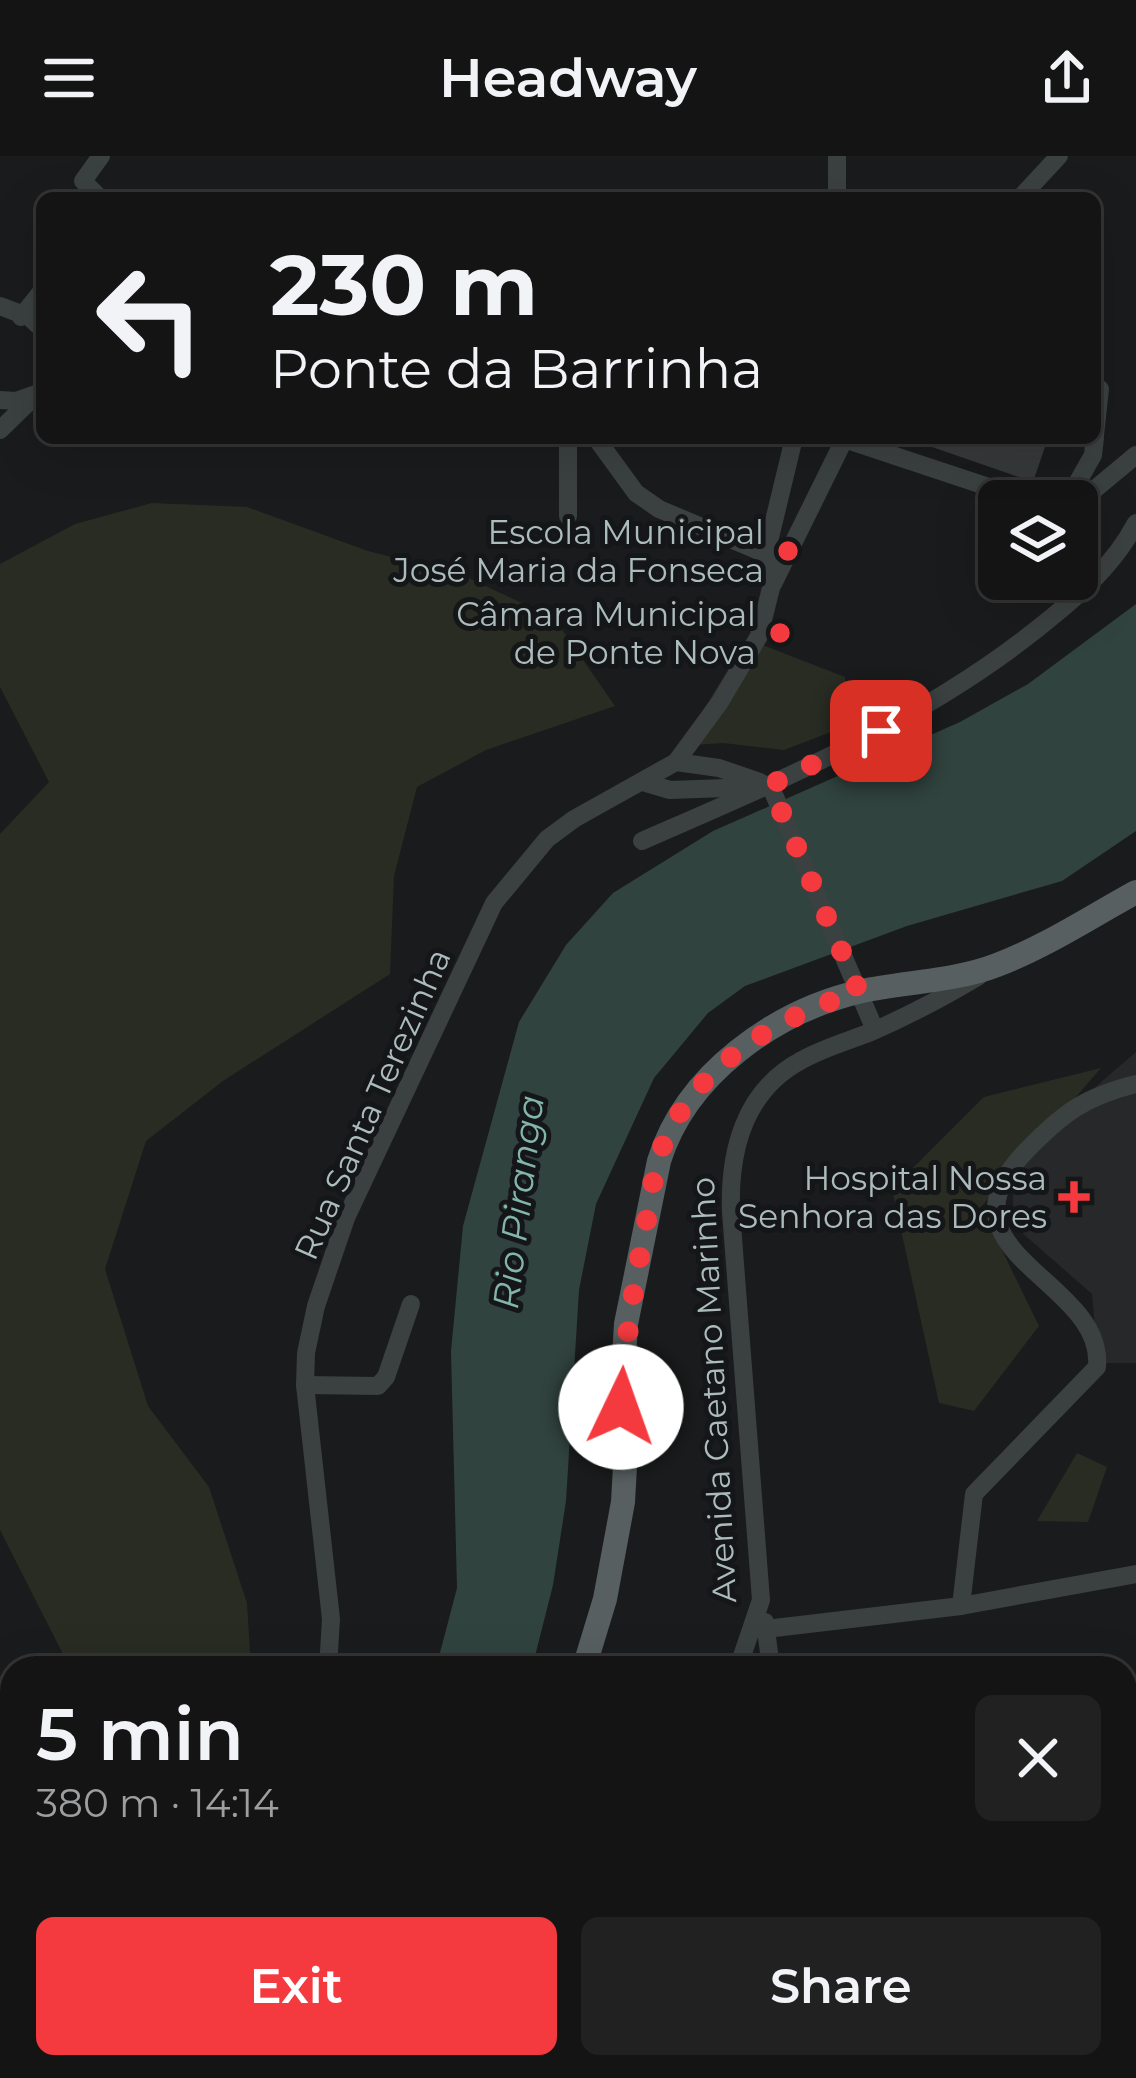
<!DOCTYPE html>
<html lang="en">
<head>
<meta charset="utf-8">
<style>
	:root { --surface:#141415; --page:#212122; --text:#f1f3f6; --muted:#9d9ea0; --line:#333334; --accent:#f43a3f }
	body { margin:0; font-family:Montserrat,sans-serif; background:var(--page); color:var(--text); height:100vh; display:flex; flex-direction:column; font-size:45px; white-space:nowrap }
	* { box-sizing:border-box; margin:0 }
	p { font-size:39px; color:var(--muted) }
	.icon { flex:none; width:66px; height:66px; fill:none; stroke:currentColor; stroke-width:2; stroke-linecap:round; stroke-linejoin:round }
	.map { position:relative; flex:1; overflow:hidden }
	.panel { position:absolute; left:0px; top:1500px; width:1137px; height:423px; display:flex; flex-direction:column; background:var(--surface); border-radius:36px 36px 0 0; box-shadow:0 12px 48px #0002,0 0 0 3px var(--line) }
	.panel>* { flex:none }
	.hud { position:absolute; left:36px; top:36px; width:1065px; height:252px; border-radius:18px; box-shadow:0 12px 48px #0002,0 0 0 3px var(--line); background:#141415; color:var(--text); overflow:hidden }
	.buttons { position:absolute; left:978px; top:324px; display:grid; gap:24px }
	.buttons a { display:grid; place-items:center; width:120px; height:120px; border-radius:18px; background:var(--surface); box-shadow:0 12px 48px #0002,0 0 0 3px var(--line); font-size:60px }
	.pin { position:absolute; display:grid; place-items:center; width:102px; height:102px; color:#fff; margin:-51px; border-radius:24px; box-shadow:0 6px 18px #0006 }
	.me { position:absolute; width:132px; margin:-66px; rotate:3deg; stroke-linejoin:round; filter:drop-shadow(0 0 9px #0008) }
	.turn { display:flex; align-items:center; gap:42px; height:252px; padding:0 36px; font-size:54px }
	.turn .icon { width:156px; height:156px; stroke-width:2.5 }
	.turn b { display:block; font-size:84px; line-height:102px }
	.round { display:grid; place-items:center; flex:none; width:126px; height:126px; border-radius:18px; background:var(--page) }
	.head { display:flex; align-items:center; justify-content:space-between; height:204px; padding:0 36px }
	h1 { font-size:72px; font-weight:600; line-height:90px }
	.button { display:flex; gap:24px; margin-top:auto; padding:24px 36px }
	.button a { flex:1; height:138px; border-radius:18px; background:var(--accent); color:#fff; font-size:48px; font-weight:600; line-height:138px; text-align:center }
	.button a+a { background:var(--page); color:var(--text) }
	header { display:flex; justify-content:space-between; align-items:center; height:156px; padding:0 36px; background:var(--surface); font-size:54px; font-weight:600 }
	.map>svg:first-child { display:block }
</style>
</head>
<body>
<header><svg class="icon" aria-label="menu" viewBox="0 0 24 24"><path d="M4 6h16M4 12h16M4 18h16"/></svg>Headway<svg class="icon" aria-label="share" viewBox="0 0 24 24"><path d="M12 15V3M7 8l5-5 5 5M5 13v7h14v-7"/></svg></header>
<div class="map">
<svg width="1136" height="1922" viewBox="0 0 1136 1922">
	<rect width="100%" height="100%" fill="#1a1b1c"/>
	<!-- built -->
	<polygon fill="#262829" points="1136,896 1136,1207 1098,1207 1092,1138 1013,1069 1013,1013 1079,945"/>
	<!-- green -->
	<g fill="#292c23">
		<polygon points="152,347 247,351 368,395 462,419 554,462 615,550 486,594 417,631 394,720 390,818 223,925 146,985 105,1113 148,1250 209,1331 247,1447 251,1512 70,1512 0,1374 0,678 49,626 0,531 0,408 75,368"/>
		<polygon points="747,483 845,521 847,570 784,594 723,587 681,590"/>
		<polygon points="1101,912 981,1051 1039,1170 974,1255 939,1247 892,1033 984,941"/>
		<polygon points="1077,1297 1107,1311 1088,1366 1037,1365"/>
	</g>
	<!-- water -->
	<g fill="#31433e">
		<polygon points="1136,448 1136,675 1062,725 907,770 745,830 708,857 654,922 596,1048 579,1134 566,1345 553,1429 532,1512 436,1512 457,1432 451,1195 463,1070 519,866 566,789 613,737 713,675 960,566 1028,528"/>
		<polygon points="347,1911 458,1911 462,1922 351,1922"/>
	</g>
	<!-- building -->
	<polygon fill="#373a3b" points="906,282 1048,282 1033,326"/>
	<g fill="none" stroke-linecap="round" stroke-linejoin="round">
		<!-- minor -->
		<g stroke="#3b4041" stroke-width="18">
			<polyline points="837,0 837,42"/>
			<polyline points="100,42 83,25 101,0"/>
			<polyline points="1020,42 1059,0"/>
			<polyline points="0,150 29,161 42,173"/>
			<polyline points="21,161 42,135"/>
			<polyline points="1095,232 1100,233 1095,279"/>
			<polyline points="0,244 16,245 33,239"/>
			<polyline points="0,274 42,233"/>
			<polyline points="596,282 636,337 659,353 766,398"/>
			<polyline points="844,283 1031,345"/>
			<polyline points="1067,345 1093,299 1095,282"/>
			<polyline points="1077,348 1136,299"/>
			<polyline points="568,360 568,282"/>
			<polyline points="773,428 845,282"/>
			<polyline points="676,606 719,612 760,626"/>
			<polyline points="643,626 670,634 753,631"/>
			<polyline points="770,629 875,874"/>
			<path d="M642,685C779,625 919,567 1037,473C1075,443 1113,411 1136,367"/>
			<polyline points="305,1229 378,1230 386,1221 411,1148"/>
			<path d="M961,1450L974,1338L1097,1211C1105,1123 927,1098 1026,995C1063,957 1084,941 1136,928"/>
			<polyline points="765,1466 771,1512"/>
			<polyline points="766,1473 961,1450 1136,1418"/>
			<polyline points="328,1512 331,1463 305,1229 306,1197 316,1150 346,1062 494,747 547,683 574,663 676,606 720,546 759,480 771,432 766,398 794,282"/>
			<path d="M738,1512L761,1444L731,1056C729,997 743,935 802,904C823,892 848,885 871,876C908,860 944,841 979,820"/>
			<polyline points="1125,1617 1136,1619"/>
			<polyline points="1136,1708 1130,1765 1136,1816"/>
			<polyline points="0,1740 12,1745"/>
			<polyline points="0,1824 12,1826"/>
			<polyline points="269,1911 272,1922"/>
			<polyline points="608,1911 752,1922"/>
			<polyline points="901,1911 902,1922"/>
			<polyline points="945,1911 949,1922"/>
		</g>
		<!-- major -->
		<g stroke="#575f60" stroke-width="24">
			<path d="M584,1512L605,1443L623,1346L626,1292L621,1251L626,1168L659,1005C686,918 775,855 862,835C905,826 956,825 997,809C1045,791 1092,760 1136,736"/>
			<polyline points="496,1911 499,1922"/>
		</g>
	</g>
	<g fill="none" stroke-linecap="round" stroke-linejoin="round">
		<!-- route -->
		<path stroke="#f43a3f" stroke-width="21" stroke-dasharray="0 37.8" d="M621,1251C625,1190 632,1139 644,1079C650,1048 653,1009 667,980C703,905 782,859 859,836L770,629L881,575"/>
	</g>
	<!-- markers -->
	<g fill="#f43a3f" stroke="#151617" stroke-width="4.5">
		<circle cx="788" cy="395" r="12"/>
		<circle cx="780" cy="477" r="12"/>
		<path d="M1068 1023h12v12h12v12h-12v12h-12v-12h-12v-12h12z"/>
	</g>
	<g text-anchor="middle" stroke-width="10" stroke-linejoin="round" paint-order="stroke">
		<!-- poi labels -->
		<g font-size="33" fill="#acbcbc" stroke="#151617" text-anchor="end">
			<text x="764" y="388">Escola Municipal<tspan x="764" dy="38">José Maria da Fonseca</tspan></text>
			<text x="756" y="470">Câmara Municipal<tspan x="756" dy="38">de Ponte Nova</tspan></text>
			<text x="1047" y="1034">Hospital Nossa<tspan x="1047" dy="38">Senhora das Dores</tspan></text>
		</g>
		<!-- street labels -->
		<g font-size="33" fill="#acbcbc" stroke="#151617">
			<text transform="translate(372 948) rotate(-66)" y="12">Rua Santa Terezinha</text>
			<text transform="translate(713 1234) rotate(-93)" y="12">Avenida Caetano Marinho</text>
		</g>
		<!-- water labels -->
		<g font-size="36" font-style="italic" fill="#83b6ab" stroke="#151617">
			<text transform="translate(518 1046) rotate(-83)" y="13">Rio Piranga</text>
		</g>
	</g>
</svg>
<div class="buttons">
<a><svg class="icon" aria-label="layers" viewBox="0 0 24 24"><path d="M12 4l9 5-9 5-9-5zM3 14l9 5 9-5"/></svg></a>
</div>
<div class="pin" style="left:881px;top:575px;background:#d93025"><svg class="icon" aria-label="arrive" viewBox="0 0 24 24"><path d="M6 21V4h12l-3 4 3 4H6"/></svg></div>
<svg class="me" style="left:621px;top:1251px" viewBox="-20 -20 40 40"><circle r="19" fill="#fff"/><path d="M0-13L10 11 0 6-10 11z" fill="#f43a3f"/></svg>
<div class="hud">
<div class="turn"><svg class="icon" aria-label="left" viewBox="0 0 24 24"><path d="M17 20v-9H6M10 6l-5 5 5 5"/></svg><div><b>230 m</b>Ponte da Barrinha</div></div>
</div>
<section class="panel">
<div class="head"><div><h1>5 min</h1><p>380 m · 14:14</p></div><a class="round"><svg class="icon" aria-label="close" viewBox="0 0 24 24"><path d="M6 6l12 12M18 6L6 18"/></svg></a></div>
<div class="button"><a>Exit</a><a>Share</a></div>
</section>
</div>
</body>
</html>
